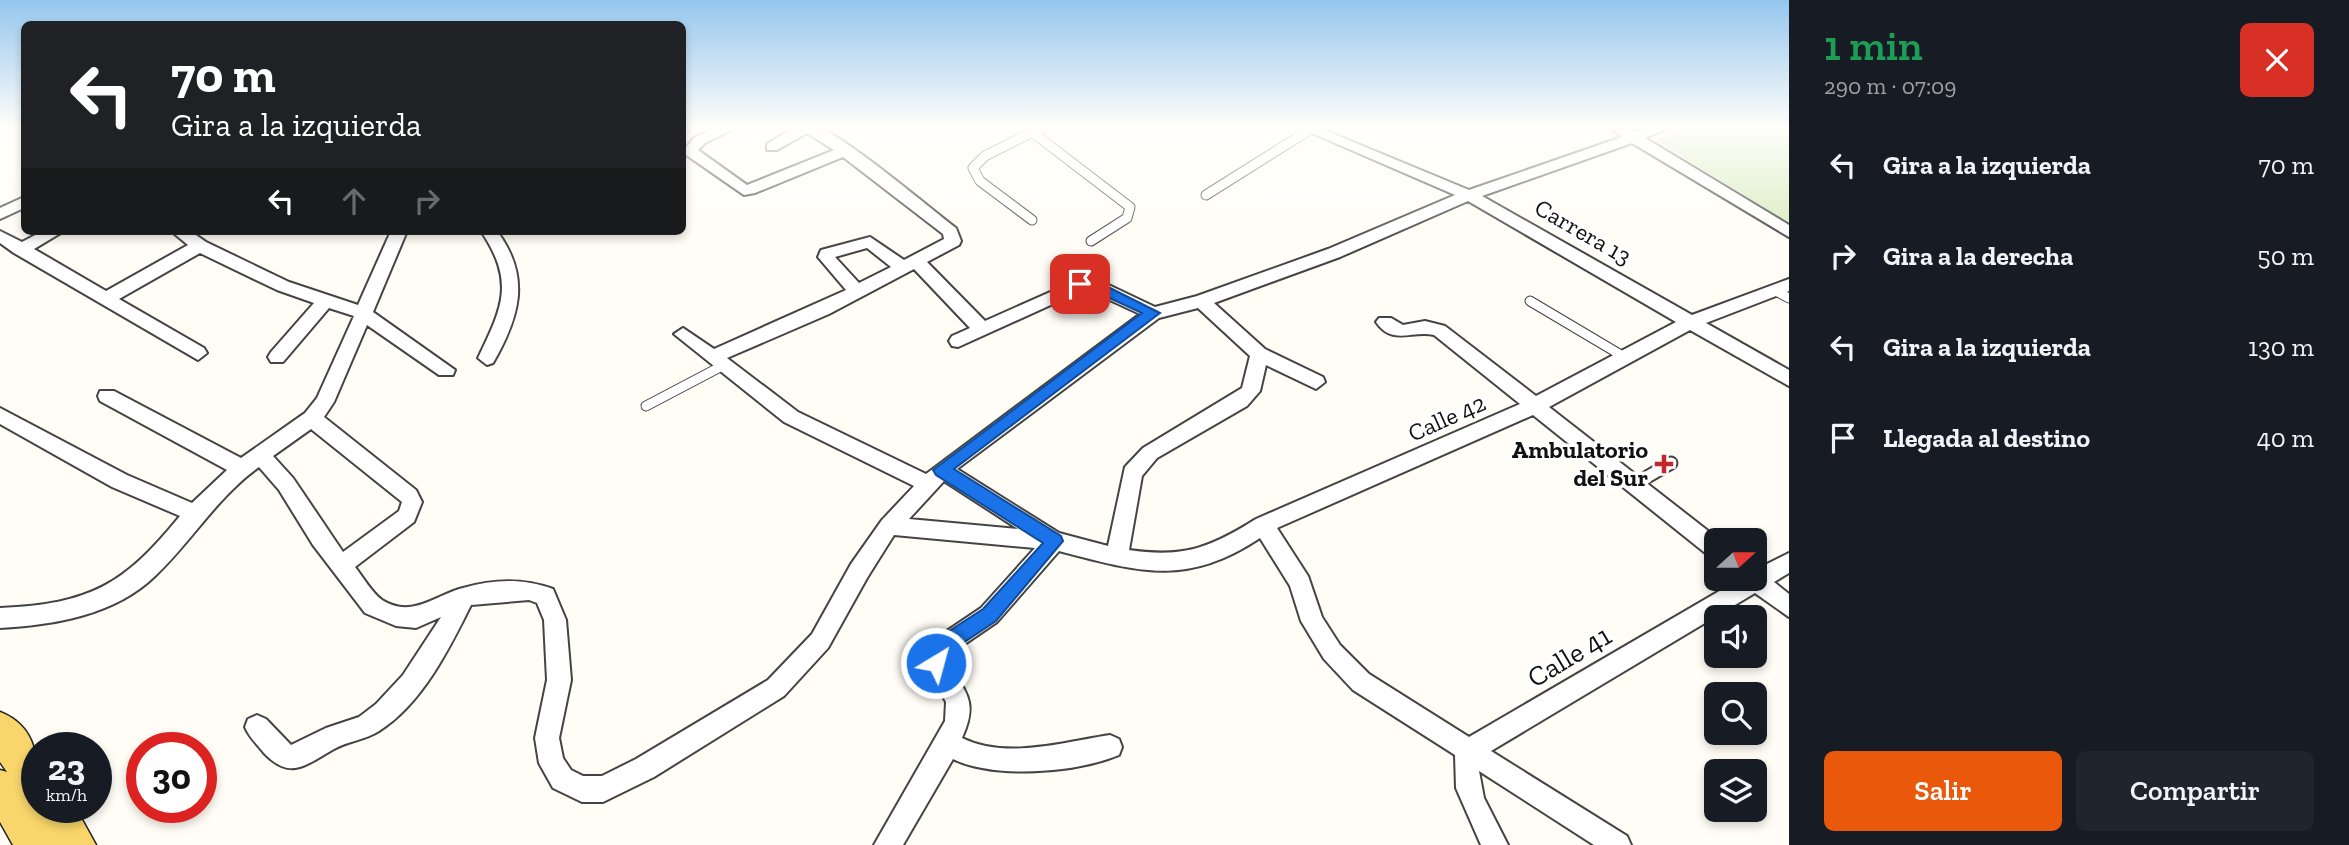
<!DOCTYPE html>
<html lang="es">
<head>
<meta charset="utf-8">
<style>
	:root { --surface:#171b24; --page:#20242c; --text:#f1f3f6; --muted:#9ea1a6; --accent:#ea580c }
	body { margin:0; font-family:"Zilla Slab",serif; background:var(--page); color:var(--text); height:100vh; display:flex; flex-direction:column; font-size:26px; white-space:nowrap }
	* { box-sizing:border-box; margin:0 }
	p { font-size:23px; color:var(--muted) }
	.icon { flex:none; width:38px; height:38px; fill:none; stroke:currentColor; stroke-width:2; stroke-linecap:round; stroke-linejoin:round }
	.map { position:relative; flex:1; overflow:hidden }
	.panel { display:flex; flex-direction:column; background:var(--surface); width:560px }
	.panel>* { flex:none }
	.hud { position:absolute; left:21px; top:21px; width:665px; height:214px; border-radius:10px; box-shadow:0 4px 10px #0003; background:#202124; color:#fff; overflow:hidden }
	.needle { width:46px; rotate:69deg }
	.fabs { position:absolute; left:1704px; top:528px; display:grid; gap:14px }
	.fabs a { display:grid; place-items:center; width:63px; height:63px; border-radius:10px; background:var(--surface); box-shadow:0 4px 10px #0003; font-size:35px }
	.speed { position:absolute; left:21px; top:732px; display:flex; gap:14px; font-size:35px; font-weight:700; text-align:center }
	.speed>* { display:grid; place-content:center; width:91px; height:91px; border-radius:50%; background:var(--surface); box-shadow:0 4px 10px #0003; line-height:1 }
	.speed small { font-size:18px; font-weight:400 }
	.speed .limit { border:10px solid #d22; background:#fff; color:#111 }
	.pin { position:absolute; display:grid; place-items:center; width:60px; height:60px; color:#fff; margin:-30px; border-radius:14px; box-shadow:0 4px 10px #0006 }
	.me { position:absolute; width:77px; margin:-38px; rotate:37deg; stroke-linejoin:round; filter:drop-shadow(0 0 5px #0008) }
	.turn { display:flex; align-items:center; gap:24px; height:147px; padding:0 35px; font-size:32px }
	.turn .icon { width:91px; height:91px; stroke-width:2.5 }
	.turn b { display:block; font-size:49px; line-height:60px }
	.lanes { display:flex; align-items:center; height:66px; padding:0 35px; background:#0003; justify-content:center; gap:35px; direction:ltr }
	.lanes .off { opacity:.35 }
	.round { display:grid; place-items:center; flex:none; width:74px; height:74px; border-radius:10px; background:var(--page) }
	.head { display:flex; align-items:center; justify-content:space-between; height:119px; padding:0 35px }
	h1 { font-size:42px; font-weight:600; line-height:52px; color:#1e9e55 }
	.action { display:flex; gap:14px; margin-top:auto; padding:14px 35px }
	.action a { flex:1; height:80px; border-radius:10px; background:var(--accent); color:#fff; font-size:28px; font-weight:600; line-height:80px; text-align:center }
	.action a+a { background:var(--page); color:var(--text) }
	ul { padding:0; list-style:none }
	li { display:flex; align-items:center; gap:21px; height:91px; padding:0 35px }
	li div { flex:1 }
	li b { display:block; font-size:26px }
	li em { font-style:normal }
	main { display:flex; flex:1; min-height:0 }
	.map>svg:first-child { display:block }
</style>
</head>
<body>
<main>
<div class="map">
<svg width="1789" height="845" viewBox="0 0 1789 845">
	<rect width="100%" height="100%" fill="#fffdf5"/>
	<!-- green -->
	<polygon fill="#d5ebbd" points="1693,127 1789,127 1789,223 1655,140"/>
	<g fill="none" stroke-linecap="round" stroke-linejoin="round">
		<defs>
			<g id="service-far1">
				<polyline points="1032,132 1130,207 1127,218 1091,241"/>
				<polyline points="1206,195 1311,129"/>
				<polyline points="1032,220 980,181 973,168 985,156 1042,127"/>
				<polyline points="1776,291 1789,298"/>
				<polyline points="1530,301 1626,358"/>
				<polyline points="646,406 722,366"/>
			</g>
			<polyline id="service" points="1635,484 1671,463"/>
			<g id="minor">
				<path d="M718,127H737L705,143L698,150L747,185L834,150L807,133L777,150H767V144C782,135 798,123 816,127C840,132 931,209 956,228L961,241L959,245L927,262L985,321L1084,277L1096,279L1155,307L1197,296L1328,249L1455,195L1298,127H1317L1469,190L1622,137L1609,127H1626L1635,132L1651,127H1671L1645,138L1789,225V237L1632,143L1482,196L1692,315L1789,279V291L1706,323L1789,370V386L1690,330L1549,407L1721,541H1717V559L1709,556L1533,415L1277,528L1308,576L1322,617L1340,645L1369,674L1469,737L1740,579H1755V570L1789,553V573L1774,582L1789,594V617L1755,593L1491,751L1627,836L1631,845H1594L1479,771L1484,798L1508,845H1481L1456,788L1455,755L1353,690L1324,659L1301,621L1290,586L1260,538C1186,587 1139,572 1059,551L997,622L950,654L948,663C967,694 978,702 962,738C1007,760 1063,742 1110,735L1119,739L1122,747L1119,755C1076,773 994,779 953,759L903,845H874L945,721L946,702L924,663L932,641L981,608L1035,548L894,535L867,578L828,648L784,696L654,777L603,802H582L553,788L539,763L535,738L547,680L544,620L537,603L529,600L471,605C449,649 422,704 379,731C365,740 348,741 334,749C305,765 291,781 264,753C257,744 249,737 245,727L248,719L257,715L266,719L291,745L326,728L359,717L376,704L403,675L441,617L416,628L396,626L365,613L313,545L279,490L259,467C217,497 192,541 155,576C115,615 54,625 0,628V608C90,604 124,585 180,516L112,487L0,424V408L127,475L192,503L227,470L100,401L98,396L100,391H114L241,458L305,413L317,398L354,316L329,308L283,362H271L268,357L271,352L314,303L277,290L200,253L119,299L204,348L207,353L198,360L14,253L0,243V231L22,242L43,231H64L34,249L106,291L188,245L171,231H190L206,242L289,282L358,305L391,231H407L373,312L455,370L453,375H439L367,325L334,402L324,417L416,490L422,502L414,522L355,567C363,577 372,593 382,600C412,619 435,595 463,588C494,579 523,578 553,589L566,620L571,680L559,738L563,758L571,770L583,776H602L636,759L768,680L812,634L851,564L882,520L914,486L784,422L674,334L683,328L714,349L846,290L818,257L821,250L870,237L904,260L944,239L943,234L843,157L755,193L744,195L682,152L695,137ZM1468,201L1676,322L1536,396L1445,326L1425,321L1403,325L1391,318H1379L1376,322C1392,346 1412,330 1434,335L1520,404L1256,519C1210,548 1183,558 1129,550L1142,476L1157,458L1247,406L1260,391L1266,365L1316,389L1325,382L1323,377L1265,349L1214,303L1340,257ZM867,248L891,267L859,283L835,257ZM914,269L970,328L952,336L949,341L952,346L958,347L1086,289L1140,314L926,474L798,412L727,358L829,314ZM1198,308L1250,356L1242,388L1143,448L1125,467L1108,546L1059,533L957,469L1159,318ZM311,429L402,502L399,511L343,552L293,478L273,456ZM944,481L1018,529L909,519Z"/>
				<polygon points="24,197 24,208 0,219 0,208"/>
				<path d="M481,231H497C531,277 520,316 493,363L487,365L478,358C503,306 515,282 481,231Z"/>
			</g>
			<path id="primary" d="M0,712C43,729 37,769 37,807H75L96,845H13L0,822V770L7,772L0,762Z"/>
		</defs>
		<!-- service-far1 casing -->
		<use href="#service-far1" stroke="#444" stroke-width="11"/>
		<!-- service casing -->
		<use href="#service" stroke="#444" stroke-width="15"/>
		<!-- minor casing -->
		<use href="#minor" stroke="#444" stroke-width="4"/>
		<!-- primary casing -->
		<use href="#primary" stroke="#222" stroke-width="3"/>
		<!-- service-far1 -->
		<use href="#service-far1" stroke="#fff" stroke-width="9"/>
		<!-- service -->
		<use href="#service" stroke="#fff" stroke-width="11"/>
		<!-- minor -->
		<use href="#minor" fill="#fff" fill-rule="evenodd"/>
		<!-- primary -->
		<use href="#primary" fill="#f9d66b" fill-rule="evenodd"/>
	</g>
	<!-- sky -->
	<linearGradient id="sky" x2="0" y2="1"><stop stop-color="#95c6ee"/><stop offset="0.52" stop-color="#fffefa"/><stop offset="1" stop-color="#fffefa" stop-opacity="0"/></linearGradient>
	<rect width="1789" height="245" fill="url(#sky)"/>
	<!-- route -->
	<polygon fill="#1a73e8" stroke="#114b97" stroke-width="2" points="1090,278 1160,313 954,469 1061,536 1063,541 996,621 948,653 942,669 936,672 929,669 926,663 934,641 983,609 1043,543 936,475 933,470 1142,313 1088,288 1080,289 1073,284 1075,281"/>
	<!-- markers -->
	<path fill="#c4262e" stroke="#fff" stroke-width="2.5" d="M1660.5 453.5h7v7h7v7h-7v7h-7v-7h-7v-7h7z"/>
	<g text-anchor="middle" stroke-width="7" stroke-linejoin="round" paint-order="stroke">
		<!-- street labels -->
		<g font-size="24" fill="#111" stroke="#fff">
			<text transform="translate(1583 232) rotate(30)" y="8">Carrera 13</text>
			<text transform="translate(1447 418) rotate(-24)" y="8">Calle 42</text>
		</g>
		<!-- poi labels -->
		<g font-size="24" font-weight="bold" fill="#111" stroke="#fff" text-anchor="end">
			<text x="1648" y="458">Ambulatorio<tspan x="1648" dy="28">del Sur</tspan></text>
		</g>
		<!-- near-street labels -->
		<g font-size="28" fill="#111" stroke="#fff">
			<text transform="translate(1569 656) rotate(-31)" y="10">Calle 41</text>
		</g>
	</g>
</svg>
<div class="fabs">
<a><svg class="needle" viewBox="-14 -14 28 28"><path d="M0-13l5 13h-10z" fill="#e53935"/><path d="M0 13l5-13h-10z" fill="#9ea1a6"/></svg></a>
<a><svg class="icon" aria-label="sound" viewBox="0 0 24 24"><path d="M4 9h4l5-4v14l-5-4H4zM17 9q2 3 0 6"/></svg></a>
<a><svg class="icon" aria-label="search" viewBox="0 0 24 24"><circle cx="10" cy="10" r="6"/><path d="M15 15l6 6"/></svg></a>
<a><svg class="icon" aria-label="layers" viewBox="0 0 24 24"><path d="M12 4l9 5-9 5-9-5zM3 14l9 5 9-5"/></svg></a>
</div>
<div class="speed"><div>23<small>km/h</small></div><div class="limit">30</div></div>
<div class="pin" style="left:1080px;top:284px;background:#d93025"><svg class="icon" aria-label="arrive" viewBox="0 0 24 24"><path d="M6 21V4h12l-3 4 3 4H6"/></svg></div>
<svg class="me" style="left:936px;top:663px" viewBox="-20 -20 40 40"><circle r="17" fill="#1a73e8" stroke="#fff" stroke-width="3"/><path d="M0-11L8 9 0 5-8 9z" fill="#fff"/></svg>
<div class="hud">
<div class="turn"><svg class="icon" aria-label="left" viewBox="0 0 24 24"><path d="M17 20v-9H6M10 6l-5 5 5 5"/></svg><div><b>70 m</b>Gira a la izquierda</div></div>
<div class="lanes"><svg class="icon" aria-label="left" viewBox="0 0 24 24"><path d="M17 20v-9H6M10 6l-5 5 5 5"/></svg><svg class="icon off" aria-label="ahead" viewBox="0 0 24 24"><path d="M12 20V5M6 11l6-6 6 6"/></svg><svg class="icon off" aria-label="right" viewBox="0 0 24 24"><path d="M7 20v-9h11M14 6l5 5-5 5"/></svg></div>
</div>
</div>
<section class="panel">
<div class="head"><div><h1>1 min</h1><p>290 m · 07:09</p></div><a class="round" style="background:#d93025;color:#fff"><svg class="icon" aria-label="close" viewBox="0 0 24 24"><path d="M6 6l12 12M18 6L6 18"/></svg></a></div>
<ul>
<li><svg class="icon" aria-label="left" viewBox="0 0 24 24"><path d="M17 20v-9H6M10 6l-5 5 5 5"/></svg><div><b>Gira a la izquierda</b></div><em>70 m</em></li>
<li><svg class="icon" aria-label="right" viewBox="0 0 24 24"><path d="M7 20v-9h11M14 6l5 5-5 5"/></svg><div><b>Gira a la derecha</b></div><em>50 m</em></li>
<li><svg class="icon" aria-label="left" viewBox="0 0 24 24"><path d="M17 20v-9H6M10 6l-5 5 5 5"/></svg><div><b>Gira a la izquierda</b></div><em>130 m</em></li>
<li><svg class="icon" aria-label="arrive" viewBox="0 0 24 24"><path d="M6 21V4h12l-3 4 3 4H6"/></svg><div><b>Llegada al destino</b></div><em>40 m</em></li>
</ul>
<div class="action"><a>Salir</a><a>Compartir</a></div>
</section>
</main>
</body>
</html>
